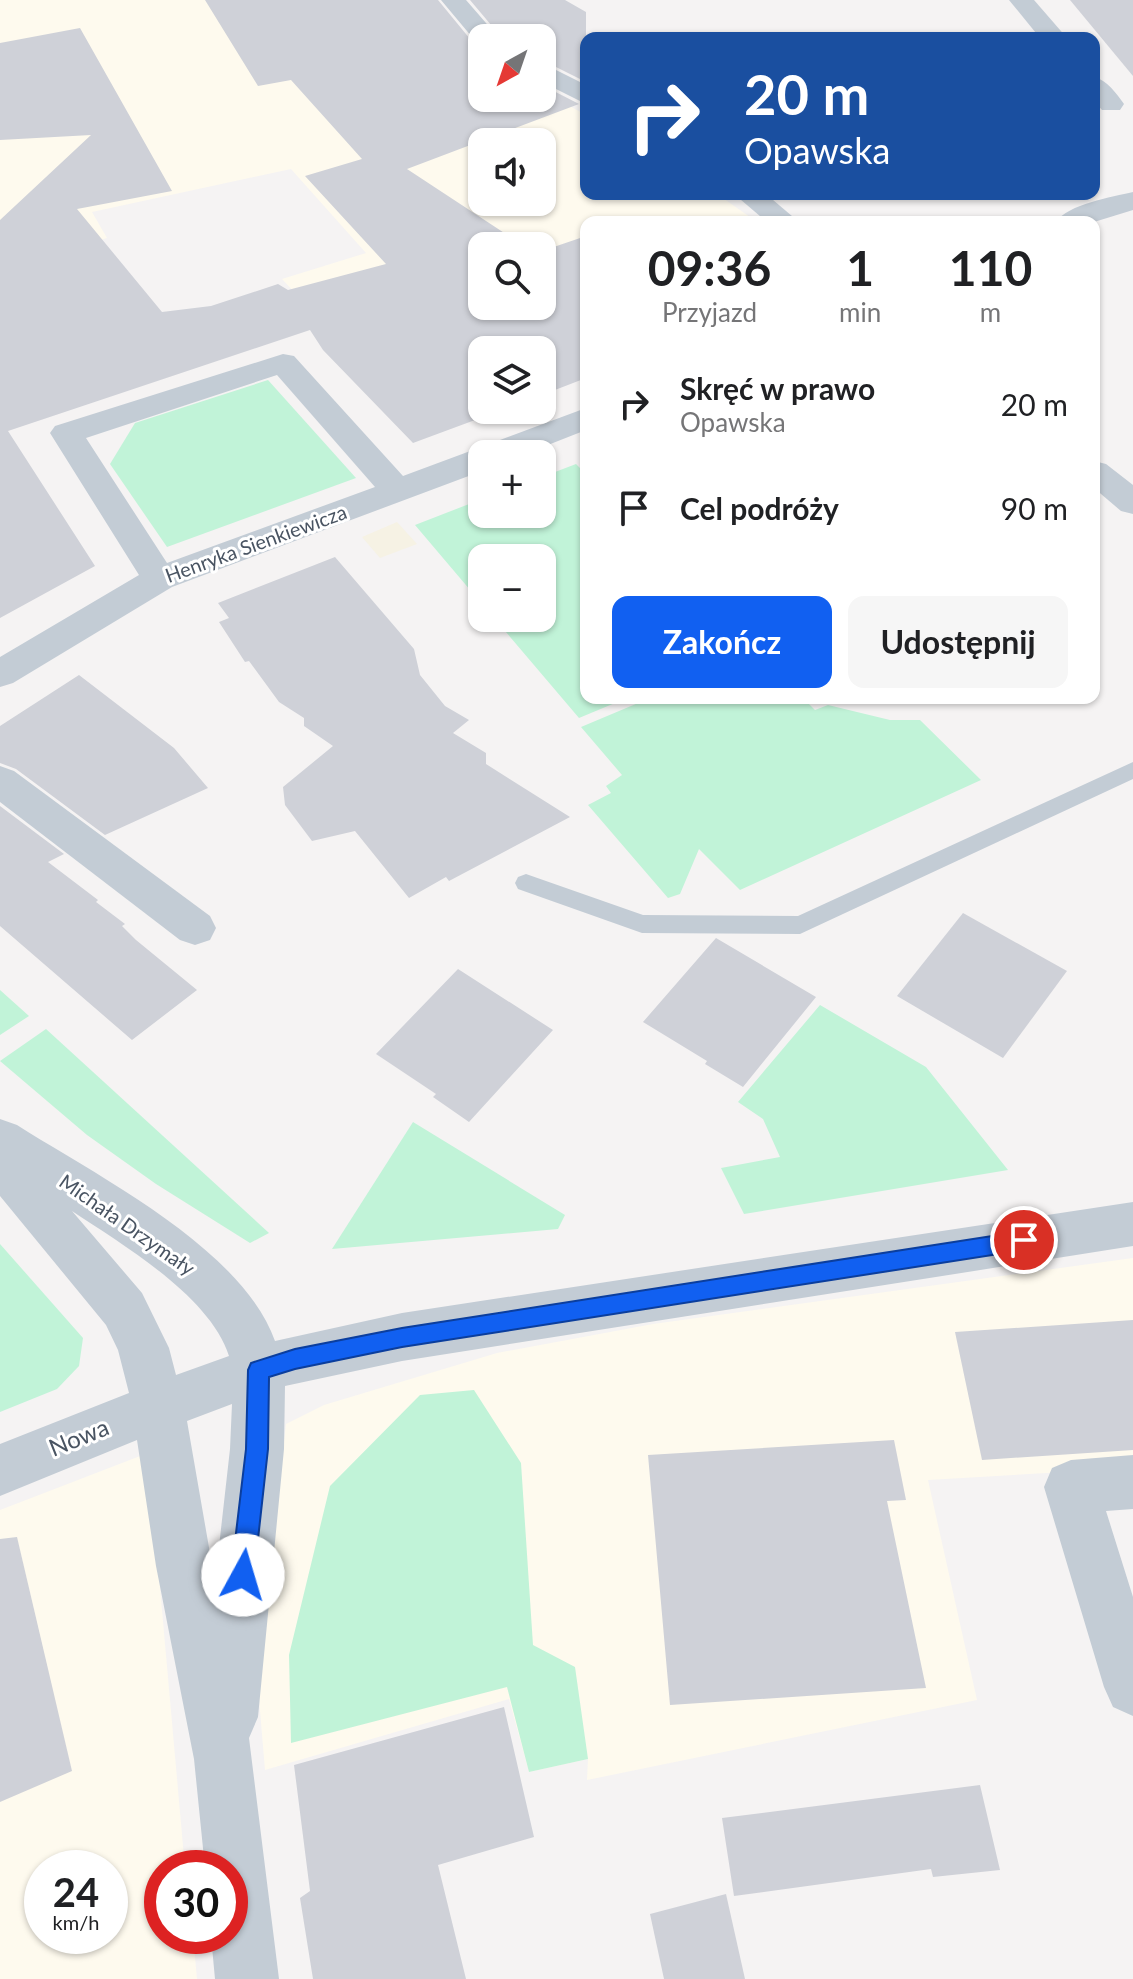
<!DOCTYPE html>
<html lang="pl">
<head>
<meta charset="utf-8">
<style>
	:root { --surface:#fff; --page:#f6f6f6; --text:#202124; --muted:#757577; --accent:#1160f1 }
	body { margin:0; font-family:Lato,sans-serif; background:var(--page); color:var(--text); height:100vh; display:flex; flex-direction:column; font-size:30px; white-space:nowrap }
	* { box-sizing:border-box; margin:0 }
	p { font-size:26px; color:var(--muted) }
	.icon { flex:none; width:44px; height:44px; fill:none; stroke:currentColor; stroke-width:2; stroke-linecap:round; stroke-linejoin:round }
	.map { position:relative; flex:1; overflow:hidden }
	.panel { position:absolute; left:580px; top:216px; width:520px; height:488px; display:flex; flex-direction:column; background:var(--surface); border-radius:16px; box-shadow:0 2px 6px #0004 }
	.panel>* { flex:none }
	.guide { position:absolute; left:580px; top:32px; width:520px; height:168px; border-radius:16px; box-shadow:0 2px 6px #0004; background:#1a4fa0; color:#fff; overflow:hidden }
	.needle { width:52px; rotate:220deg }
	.buttons { position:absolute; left:468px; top:24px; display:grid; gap:16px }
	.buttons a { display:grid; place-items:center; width:88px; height:88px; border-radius:16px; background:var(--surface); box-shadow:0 2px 6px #0004; font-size:40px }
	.speed { position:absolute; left:24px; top:1850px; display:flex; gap:16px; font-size:40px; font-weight:700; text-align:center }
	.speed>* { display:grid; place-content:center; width:104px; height:104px; border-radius:50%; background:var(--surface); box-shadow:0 2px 6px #0004; line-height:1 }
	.speed small { font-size:20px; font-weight:400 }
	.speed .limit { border:12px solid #d22; background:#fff; color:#111 }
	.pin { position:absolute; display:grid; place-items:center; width:68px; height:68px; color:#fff; margin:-34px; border:4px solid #fff; border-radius:50%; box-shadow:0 2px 8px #0007 }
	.me { position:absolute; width:88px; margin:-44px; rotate:6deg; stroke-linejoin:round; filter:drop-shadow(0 0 6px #0008) }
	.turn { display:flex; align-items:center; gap:28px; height:168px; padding:0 32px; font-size:36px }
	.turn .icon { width:104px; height:104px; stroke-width:2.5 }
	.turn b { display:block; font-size:56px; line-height:68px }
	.eta { display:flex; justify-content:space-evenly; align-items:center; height:136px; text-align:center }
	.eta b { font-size:48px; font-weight:700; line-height:56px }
	.cta { display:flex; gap:16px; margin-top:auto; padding:16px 32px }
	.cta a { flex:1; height:92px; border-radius:16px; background:var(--accent); color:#fff; font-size:32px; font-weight:700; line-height:92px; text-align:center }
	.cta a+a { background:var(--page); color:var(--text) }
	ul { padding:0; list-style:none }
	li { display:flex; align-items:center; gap:24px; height:104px; padding:0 32px }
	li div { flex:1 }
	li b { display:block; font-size:30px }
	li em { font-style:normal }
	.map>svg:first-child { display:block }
</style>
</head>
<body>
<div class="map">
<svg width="1133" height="1979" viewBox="0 0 1133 1979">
	<rect width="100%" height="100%" fill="#f5f3f3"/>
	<!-- commercial -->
	<g fill="#fefaee" fill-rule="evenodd">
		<path d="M0,0H426L482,98H542V91L586,115V194H717L757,222H586V302L330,330L282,279L366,253L291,169L92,212L107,238L0,270ZM482,142H542V202H482ZM482,246H542V306H482Z"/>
		<polygon points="1133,1258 1133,1468 928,1480 977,1700 587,1780 588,1759 529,1772 509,1699 265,1770 257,1675 286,1424 324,1405 497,1353 653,1324"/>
		<path d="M148,1453L185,1868H162V1936H193L197,1979H0V1510ZM42,1868H110V1936H42Z"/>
	</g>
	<!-- green -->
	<g fill="#c1f3d8">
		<polygon points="268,380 356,478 167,547 110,464 135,423"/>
		<polygon points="576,464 586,474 586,698 627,698 579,718 494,618 542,618 542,558 482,558 482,604 415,525 482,499 482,514 542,514 542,477"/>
		<polygon points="650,698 803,698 815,710 828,705 890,720 920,720 981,780 740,890 699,849 680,894 668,898 588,805 611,793 606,786 622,775 581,727"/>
		<polygon points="0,990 29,1016 0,1035"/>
		<polygon points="820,1005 926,1067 1008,1170 744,1214 721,1168 780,1157 763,1119 738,1102"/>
		<polygon points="46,1029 269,1233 250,1243 156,1184 87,1135 0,1061"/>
		<polygon points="413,1122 565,1215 558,1229 332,1249"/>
		<polygon points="0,1244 83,1338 79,1366 57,1389 0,1412"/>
		<polygon points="474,1390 521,1463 533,1645 575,1667 588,1759 529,1772 507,1687 291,1743 289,1655 330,1486 420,1395"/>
	</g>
	<!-- sand -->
	<polygon fill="#f6f2e4" points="397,522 417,544 380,558 362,537"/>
	<!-- building -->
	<g fill="#cfd1d8">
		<polygon points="205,0 438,0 475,45 482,48 482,98 542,98 542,85 579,104 407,169 524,246 482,246 482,306 542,306 542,251 586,236 586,378 542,395 542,350 482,350 482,410 502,410 413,443 323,350 310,330 8,431 95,566 0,618 0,220 91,135 0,140 0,43 80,28 172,191 77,209 162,312 211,306 278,284 288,290 386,264 305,176 362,159 291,80 258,86"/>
		<polygon points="470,0 565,0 586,12 586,82 542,60 542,38 502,38"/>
		<polygon points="1070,0 1133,0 1133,76"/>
		<polygon points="335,557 414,649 420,675 445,706 469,720 453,733 486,753 486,764 570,817 449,881 446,877 409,898 355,831 312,841 285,805 283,787 333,746 304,726 304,718 279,702 249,661 245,662 219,622 229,618 218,603"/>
		<polygon points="79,675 174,748 208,788 105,835 16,769 0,763 0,726"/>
		<polygon points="0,806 64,854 48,862 98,900 96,902 125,924 122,926 136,940 197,990 132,1040 0,926"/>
		<polygon points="963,913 1067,971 1003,1058 897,996"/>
		<polygon points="716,938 816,997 743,1087 705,1064 707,1061 643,1022"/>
		<polygon points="458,969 553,1030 469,1122 433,1097 436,1094 376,1054"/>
		<polygon points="1133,1320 1133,1450 982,1460 955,1332"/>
		<polygon points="894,1440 906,1500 887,1501 926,1688 670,1705 648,1455"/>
		<polygon points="17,1537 72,1771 0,1802 0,1539"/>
		<polygon points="504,1707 534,1837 438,1865 466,1979 313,1979 300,1898 310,1891 294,1765"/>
		<polygon points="980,1785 1000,1870 933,1877 931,1869 734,1896 722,1818"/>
		<polygon points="726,1894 745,1979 664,1979 650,1914"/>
	</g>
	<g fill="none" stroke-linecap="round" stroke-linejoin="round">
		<!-- lane -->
		<polygon fill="#c3ccd5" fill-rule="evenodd" points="1133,762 1133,779 800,934 642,933 518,889 515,883 518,877 526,874 643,915 798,916"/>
		<!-- street -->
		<g fill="#c3ccd5" fill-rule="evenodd">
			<polygon points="441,0 466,0 499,38 482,38 482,45 477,43"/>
			<polygon points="1009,0 1034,0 1067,38 1040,38"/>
			<polygon points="542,63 586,85 586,104 542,82"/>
			<path d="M1094,77C1107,80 1116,93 1124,104L1120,110H1102L1094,101Z"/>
			<path d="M1133,192V210L1094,222H1056C1068,204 1112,197 1133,192Z"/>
			<polygon points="734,194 766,194 799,222 767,222"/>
			<path d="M283,354L294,356L403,476L586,408V430L525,454H482V471L172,587L13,683L0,687V657L139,575L50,433L55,426ZM277,375L375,487L167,563L86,438Z"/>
			<polygon points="1094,461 1106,464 1133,485 1133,514 1121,511 1094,488"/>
			<polygon points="0,766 14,771 210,916 216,928 210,940 195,945 180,940 0,802"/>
			<path d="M0,1119L17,1125C97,1176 242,1248 275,1341L402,1313L1133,1202V1246L402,1361L285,1386L284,1449L258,1717L249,1738L279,1979H215L211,1936H230V1868H205L194,1759L156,1566L137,1440L0,1496V1444L129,1393L118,1350L106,1325L0,1196ZM72,1211C123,1245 210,1296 229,1356L176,1375L169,1348L142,1293ZM232,1404L230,1449L215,1582L187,1421Z"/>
			<polygon points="1133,1455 1133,1509 1106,1511 1133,1597 1133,1716 1113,1707 1104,1687 1044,1487 1052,1468 1071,1460"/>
		</g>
	</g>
	<!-- route -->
	<polygon fill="#1160f1" stroke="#0b3e9d" stroke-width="2" points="1024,1231 1031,1234 1034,1240 1031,1247 1024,1250 402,1347 295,1369 269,1377 268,1449 254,1575 251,1583 243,1586 234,1583 231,1575 246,1449 248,1370 251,1363 295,1349 402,1328"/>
	<g text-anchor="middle" stroke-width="6" stroke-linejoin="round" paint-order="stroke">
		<!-- street labels -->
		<g font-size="20" fill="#495462" stroke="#fff">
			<text transform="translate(256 544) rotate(-20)" y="7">Henryka Sienkiewicza</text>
			<text transform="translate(127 1225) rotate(35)" y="7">Michała Drzymały</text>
		</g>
		<!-- near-street labels -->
		<g font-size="24" fill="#495462" stroke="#fff">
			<text transform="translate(79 1438) rotate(-22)" y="8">Nowa</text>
		</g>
	</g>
</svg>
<div class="buttons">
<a><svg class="needle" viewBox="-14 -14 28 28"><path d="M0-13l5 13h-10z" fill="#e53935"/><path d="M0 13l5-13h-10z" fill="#757577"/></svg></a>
<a><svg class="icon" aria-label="sound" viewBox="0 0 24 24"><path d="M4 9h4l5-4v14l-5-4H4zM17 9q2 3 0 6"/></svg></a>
<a><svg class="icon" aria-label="search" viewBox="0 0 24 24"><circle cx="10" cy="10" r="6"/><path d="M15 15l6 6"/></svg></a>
<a><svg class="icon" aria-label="layers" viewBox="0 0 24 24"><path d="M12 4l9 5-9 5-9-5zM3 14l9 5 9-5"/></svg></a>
<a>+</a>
<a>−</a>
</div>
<div class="speed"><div>24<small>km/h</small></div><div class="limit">30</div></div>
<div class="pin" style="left:1024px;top:1240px;background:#d93025"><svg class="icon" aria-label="arrive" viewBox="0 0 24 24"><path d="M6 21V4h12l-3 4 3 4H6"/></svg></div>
<svg class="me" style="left:243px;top:1575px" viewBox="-20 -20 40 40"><circle r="19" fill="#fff"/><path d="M0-13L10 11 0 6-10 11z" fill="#1160f1"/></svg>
<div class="guide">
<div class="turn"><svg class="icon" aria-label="right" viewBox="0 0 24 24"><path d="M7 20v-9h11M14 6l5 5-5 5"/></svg><div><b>20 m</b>Opawska</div></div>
</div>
<section class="panel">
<div class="eta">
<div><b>09:36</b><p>Przyjazd</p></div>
<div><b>1</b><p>min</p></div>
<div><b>110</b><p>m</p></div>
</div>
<ul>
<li><svg class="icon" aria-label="right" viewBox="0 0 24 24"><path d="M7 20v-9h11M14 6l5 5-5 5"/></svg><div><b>Skręć w prawo</b><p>Opawska</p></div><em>20 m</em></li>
<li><svg class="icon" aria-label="arrive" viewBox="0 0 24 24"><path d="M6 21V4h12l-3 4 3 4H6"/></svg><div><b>Cel podróży</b></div><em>90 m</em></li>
</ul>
<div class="cta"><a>Zakończ</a><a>Udostępnij</a></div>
</section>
</div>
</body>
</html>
